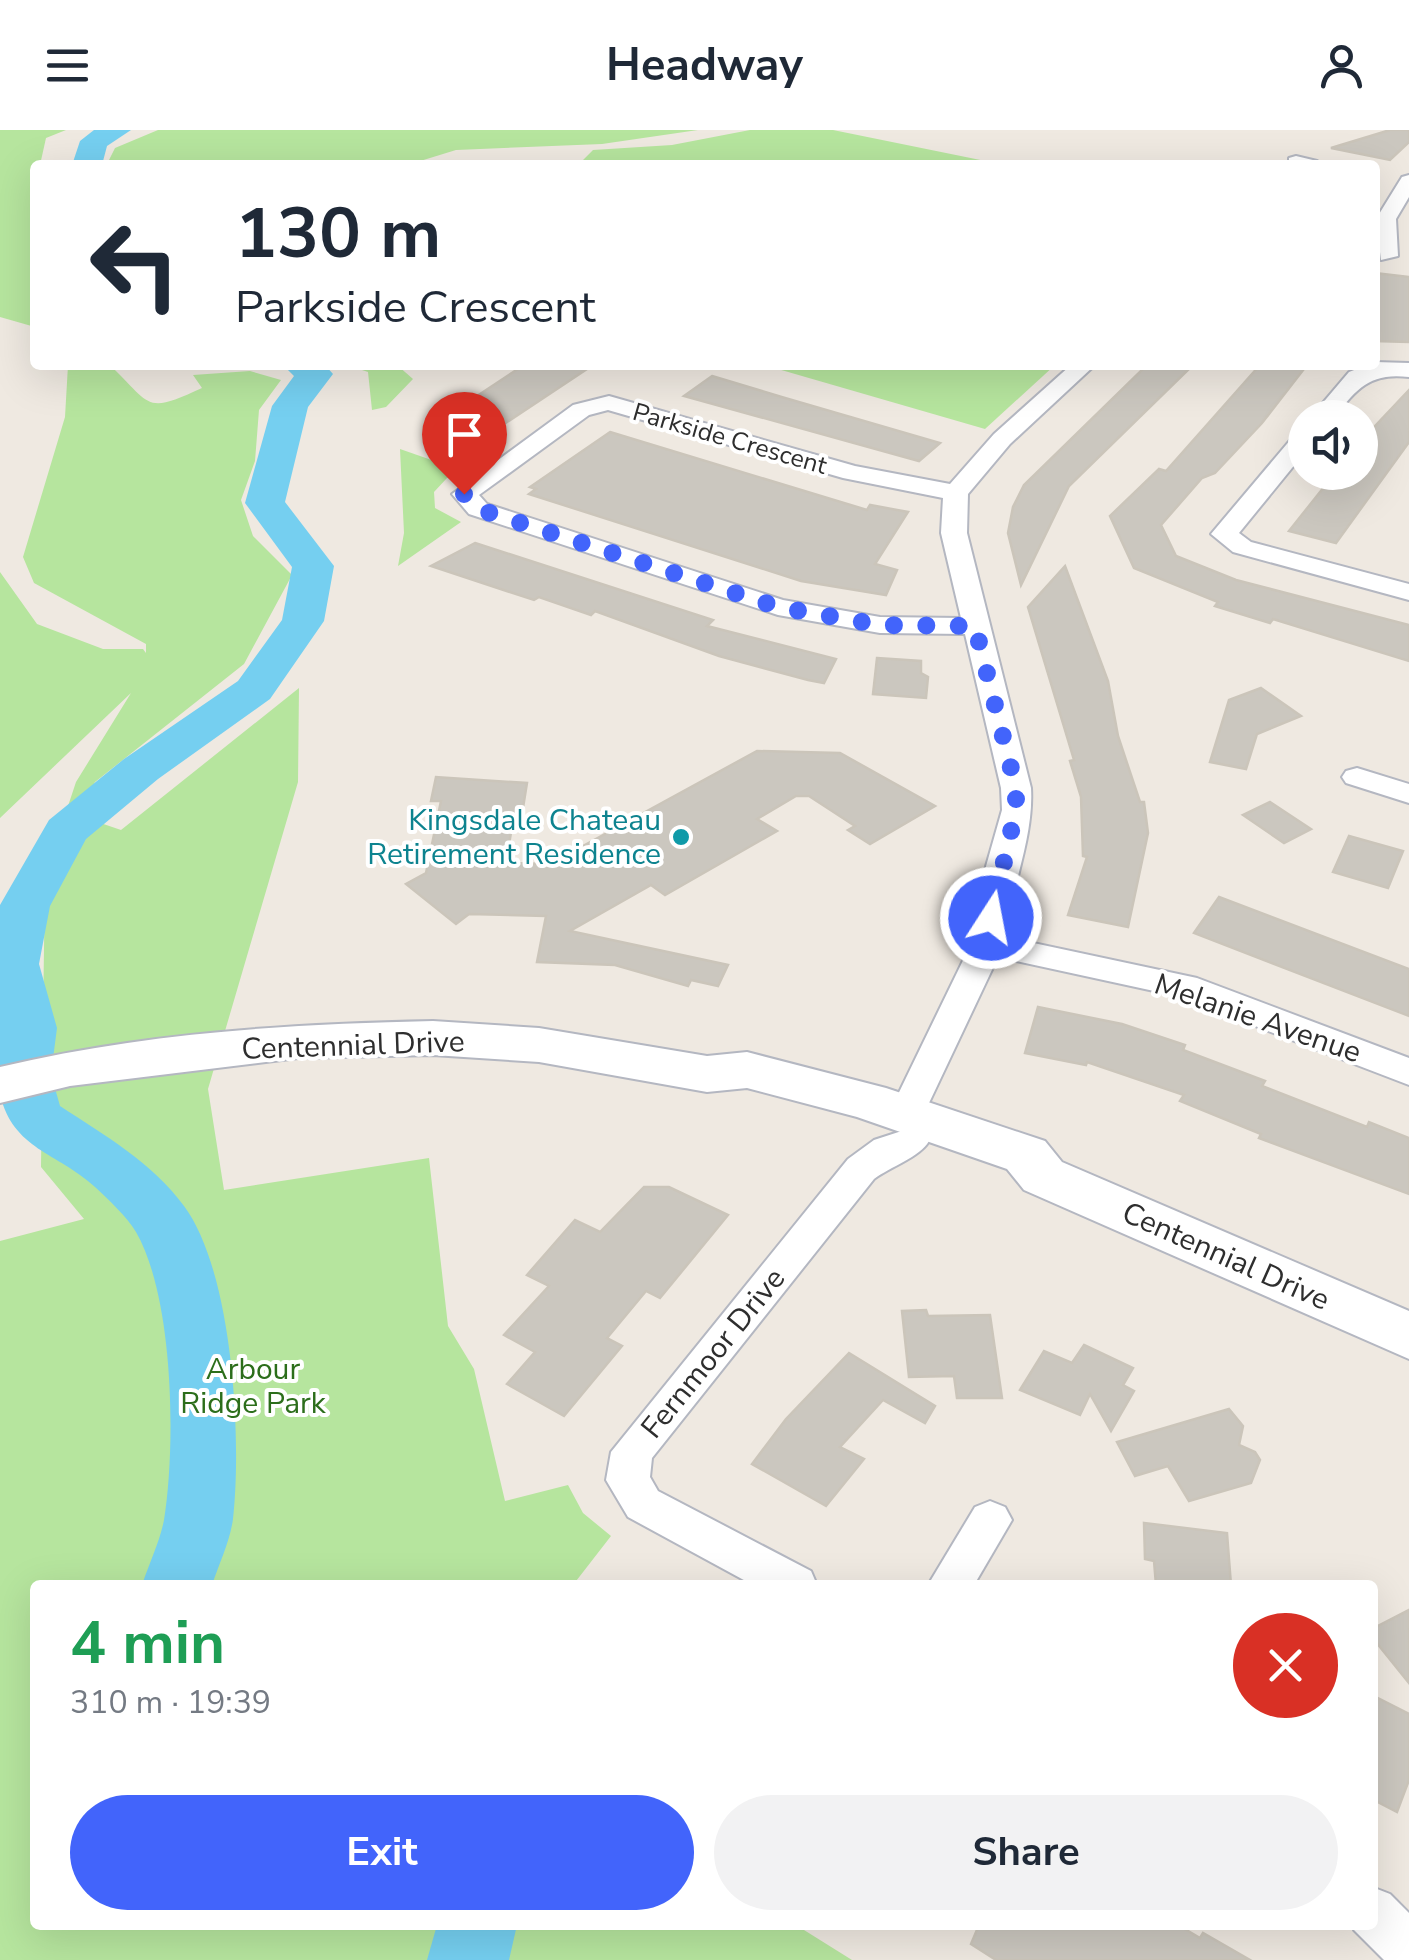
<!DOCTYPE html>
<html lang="en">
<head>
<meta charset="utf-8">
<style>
	:root { --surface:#fff; --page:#f2f2f3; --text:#1f2937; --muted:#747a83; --accent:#4264fb }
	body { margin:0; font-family:"Nunito Sans",sans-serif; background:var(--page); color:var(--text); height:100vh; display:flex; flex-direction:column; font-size:38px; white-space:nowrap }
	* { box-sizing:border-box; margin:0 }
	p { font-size:32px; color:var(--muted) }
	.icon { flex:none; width:55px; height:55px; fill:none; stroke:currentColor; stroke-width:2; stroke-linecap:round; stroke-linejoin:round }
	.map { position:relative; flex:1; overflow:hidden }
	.panel { position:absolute; left:30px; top:1450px; width:1348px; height:350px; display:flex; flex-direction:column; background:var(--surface); border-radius:10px; box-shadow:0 10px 40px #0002 }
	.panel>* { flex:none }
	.hud { position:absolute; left:30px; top:30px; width:1350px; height:210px; border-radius:10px; box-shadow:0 10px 40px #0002; background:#fff; color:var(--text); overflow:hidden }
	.fabs { position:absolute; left:1288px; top:270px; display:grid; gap:20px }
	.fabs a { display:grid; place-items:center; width:90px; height:90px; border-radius:50%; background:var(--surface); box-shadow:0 10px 40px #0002; font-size:50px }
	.pin { position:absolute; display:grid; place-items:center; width:85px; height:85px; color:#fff; margin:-102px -42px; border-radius:50% 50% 50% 0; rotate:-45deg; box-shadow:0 0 10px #0007 }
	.pin .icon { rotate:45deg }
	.me { position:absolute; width:110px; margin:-55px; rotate:11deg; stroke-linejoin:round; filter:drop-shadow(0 0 8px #0008) }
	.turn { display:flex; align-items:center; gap:35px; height:210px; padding:0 40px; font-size:45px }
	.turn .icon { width:130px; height:130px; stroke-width:2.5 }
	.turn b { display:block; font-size:70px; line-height:85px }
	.round { display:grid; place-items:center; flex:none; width:105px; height:105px; border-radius:52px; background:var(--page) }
	.summary { display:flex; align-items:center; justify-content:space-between; height:170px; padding:0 40px }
	h1 { font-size:60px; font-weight:700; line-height:75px; color:#1e9e55 }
	.button { display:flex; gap:20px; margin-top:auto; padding:20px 40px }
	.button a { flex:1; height:115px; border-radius:60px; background:var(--accent); color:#fff; font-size:40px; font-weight:700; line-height:115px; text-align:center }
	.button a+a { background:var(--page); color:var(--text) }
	header { display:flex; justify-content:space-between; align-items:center; height:130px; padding:0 40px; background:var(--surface); font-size:45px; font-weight:700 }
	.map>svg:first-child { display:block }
</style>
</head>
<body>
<header><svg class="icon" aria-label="menu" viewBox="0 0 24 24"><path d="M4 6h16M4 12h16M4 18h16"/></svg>Headway<svg class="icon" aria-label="person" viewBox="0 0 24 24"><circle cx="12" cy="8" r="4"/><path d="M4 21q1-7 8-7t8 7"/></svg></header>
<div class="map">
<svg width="1409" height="1830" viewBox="0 0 1409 1830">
	<rect width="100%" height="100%" fill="#efe9e1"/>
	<!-- green -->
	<g fill="#b6e59e">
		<polygon points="0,0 66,0 46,8 40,35 35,35 35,197 0,187"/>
		<polygon points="158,0 698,0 602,14 456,20 417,32 425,35 116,35 109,30 115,18"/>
		<polygon points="750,0 833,0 1005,35 578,35 593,20 672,15"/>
		<path d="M68,235H110C153,277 145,284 202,258L193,245L250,241L281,250L259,280L255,331L241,370L253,406L292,445L244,534L95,652L77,685L121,700L299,558L298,652L208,959L224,1060L429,1028L448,1196L474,1239L505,1371L568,1355L583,1383L611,1406L573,1455H35V1795H796L852,1830H0V1111L84,1089L41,1037L45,745L76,652L131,563L0,688V442L37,494L103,519H143L146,523V514L34,453L23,427L65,287Z"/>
		<polygon points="347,235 397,235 413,249 386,277 372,280 368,242"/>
		<polygon points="764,235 1055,235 985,299"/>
		<polygon points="400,319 463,341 447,348 434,362 435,378 461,392 398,436 404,403"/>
	</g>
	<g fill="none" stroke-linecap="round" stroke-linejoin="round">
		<!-- river -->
		<g fill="#75cff0" fill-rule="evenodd">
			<polygon points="94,0 131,0 107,16 102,35 72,35 80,11"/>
			<path d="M283,235H325L333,244L308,277L285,372L334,436L324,491L270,569L158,649L86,709L50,776L39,834L57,898L51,944L60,976C104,1005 152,1032 184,1076C233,1142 242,1309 233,1389C230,1411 219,1434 212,1455H142C149,1434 160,1411 164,1390C176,1316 174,1168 136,1102C127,1087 108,1069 95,1057C57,1022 13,1020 0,964V775L49,690L124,629L238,551L282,490L292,437L245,373L272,276L294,246Z"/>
			<polygon points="437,1795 517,1795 509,1830 427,1830"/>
		</g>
	</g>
	<!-- building -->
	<g fill="#cbc7bf" stroke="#cbc5ba" stroke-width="2.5">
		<polygon points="1390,0 1409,0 1409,12 1390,30 1331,18"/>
		<polygon points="1375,143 1409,147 1409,212 1375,211"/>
		<polygon points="524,235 593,235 465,320 432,310 476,278 468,276 481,268 477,266"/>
		<polygon points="1147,235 1193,235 1069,356 1021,455 1008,403 1013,377 1024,355"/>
		<polygon points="1260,235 1307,235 1262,293 1215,343 1202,348 1161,395 1176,426 1236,450 1409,495 1409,531 1273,489 1270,493 1215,476 1218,472 1134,438 1110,386 1159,339 1166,341"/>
		<polygon points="712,246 785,268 940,313 919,331 684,266"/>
		<polygon points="1409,260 1409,312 1336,413 1289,401 1336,342 1360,342 1360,312"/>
		<polygon points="610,302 867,380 870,375 908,382 875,434 897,440 886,465 801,451 529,364 536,359 530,357"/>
		<polygon points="475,413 713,490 707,496 836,529 824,553 808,550 719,526 595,481 591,485 539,467 534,470 431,436"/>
		<polygon points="1065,436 1108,551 1118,606 1140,672 1144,672 1148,703 1128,797 1068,785 1087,727 1083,726 1081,667 1070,631 1074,630 1028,477"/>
		<polygon points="877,528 921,531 921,543 928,547 926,568 873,564"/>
		<polygon points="1261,558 1301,586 1257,604 1246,639 1210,632 1229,570"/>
		<polygon points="757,621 840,623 935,676 870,714 848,700 855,696 809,666 796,666 757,689 777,701 665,765 651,755 570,801 728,835 718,856 691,850 688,856 615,835 537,832 546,786 469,784 456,794 406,754 426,743 441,671 431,671 436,647 527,653 522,684 514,684 506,733 550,734"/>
		<polygon points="1270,672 1311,699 1284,713 1243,685"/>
		<polygon points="1349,706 1403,721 1388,758 1333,742"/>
		<polygon points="1219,767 1409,839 1409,886 1194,803"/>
		<polygon points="1038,877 1122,894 1185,915 1183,920 1265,951 1262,956 1367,997 1369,992 1409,1008 1409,1064 1259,1008 1261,1004 1180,971 1184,965 1087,932 1086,935 1025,923"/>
		<polygon points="644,1057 669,1057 728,1085 660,1168 646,1161 607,1208 622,1216 564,1286 507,1254 535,1222 504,1205 549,1156 527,1145 575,1090 600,1102"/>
		<polygon points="926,1180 928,1186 990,1185 1002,1268 957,1268 954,1246 909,1247 902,1181"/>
		<polygon points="1084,1215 1133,1238 1123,1255 1134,1261 1111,1301 1090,1264 1080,1285 1020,1260 1044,1221 1072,1233"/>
		<polygon points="849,1223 935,1276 925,1293 883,1270 840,1317 864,1329 826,1376 752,1334 786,1289"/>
		<polygon points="1229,1279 1243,1296 1239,1315 1255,1322 1260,1330 1251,1353 1189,1371 1168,1336 1135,1346 1117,1312"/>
		<polygon points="1144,1393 1227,1403 1231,1455 1156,1455 1154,1431 1145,1429"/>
		<polygon points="1409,1480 1409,1553 1372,1507 1372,1499"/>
		<polygon points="1372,1565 1409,1584 1409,1650 1397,1682 1372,1669"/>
		<polygon points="979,1795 1178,1795 1200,1808 1203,1803 1250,1830 996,1830 971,1814"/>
	</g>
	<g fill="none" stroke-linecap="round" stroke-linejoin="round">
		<defs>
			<g id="minor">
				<polygon points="1296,26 1317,31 1319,35 1289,35 1289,28"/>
				<polygon points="1409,45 1409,67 1396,89 1398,126 1381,130 1376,89 1402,47"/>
				<path d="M1375,232L1409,233V247C1370,242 1356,259 1334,288H1310L1349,242Z"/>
				<path d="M1071,235H1095L1010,314L968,364L967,403L1031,658C1034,707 1011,758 1005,807L1197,848L1409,928V955L1177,866L998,827L920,992L907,996L894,992L889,983L971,814L979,761L1002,680L1001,658L965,504L880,503L778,485L469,384L452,364L573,275L609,266L855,336L950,354L994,304ZM608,280L843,348L943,368L941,403L961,488L880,487L783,470L487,374L479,365L589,285Z"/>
				<polygon points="1305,300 1305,322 1239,403 1251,412 1409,454 1409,470 1233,422 1211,404 1297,302"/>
				<polygon points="1357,638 1409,654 1409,673 1346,653 1342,647 1346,641"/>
				<path d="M911,998L924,1002L929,1011C920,1027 890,1037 874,1049L652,1328L650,1347L658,1361L811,1441L817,1455H753L628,1387L606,1350L611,1322L848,1029L874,1010Z"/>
				<polygon points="990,1371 1005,1377 1012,1390 974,1455 928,1455 975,1377"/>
				<polygon points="1372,1757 1390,1764 1409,1783 1409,1830 1384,1830 1354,1800 1352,1795 1372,1795"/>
			</g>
			<path id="secondary" d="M433,891L539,898L707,926L747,922L886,958L1045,1011L1062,1032L1409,1181V1229L1024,1060L1007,1039L857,987L747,958L707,962L539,932L433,925L298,928L70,956L0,973V937C142,903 288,894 433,891Z"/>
		</defs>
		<!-- minor casing -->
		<use href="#minor" stroke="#b4b7c1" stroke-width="4"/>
		<!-- secondary casing -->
		<use href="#secondary" stroke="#b4b7c1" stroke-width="4"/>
		<!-- minor -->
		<use href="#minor" fill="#fff" fill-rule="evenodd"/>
		<!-- secondary -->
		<use href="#secondary" fill="#fff" fill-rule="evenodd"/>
	</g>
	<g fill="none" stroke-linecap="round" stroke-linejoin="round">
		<!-- route -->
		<polyline stroke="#4264fb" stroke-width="18" stroke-dasharray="0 32.4" points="464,364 478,379 778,477 880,495 975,496 1016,658 1016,680 991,788"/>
	</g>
	<!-- markers -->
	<circle fill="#0f9aa8" stroke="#fff" stroke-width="4" cx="681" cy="707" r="10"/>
	<g text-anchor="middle" stroke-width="8" stroke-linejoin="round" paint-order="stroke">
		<!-- far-street labels -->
		<g font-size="25" fill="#2e2e2e" stroke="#fff">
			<text transform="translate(730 308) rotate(16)" y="9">Parkside Crescent</text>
		</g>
		<!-- culture labels -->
		<g font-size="30" fill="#0d838f" stroke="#fff" text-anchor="end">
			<text x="661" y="700">Kingsdale Chateau<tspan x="661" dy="34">Retirement Residence</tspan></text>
		</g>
		<!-- street labels -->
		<g font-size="30" fill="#2e2e2e" stroke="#fff">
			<text transform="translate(1258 888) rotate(19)" y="10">Melanie Avenue</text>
			<text transform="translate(353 915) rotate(-2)" y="10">Centennial Drive</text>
			<text transform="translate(1226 1126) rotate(24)" y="10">Centennial Drive</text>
			<text transform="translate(713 1223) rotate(-51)" y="10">Fernmoor Drive</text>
		</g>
		<!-- park labels -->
		<g font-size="30" fill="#2c6e1b" stroke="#fff">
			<text x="253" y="1249">Arbour<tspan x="253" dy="34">Ridge Park</tspan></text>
		</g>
	</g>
</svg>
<div class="fabs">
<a><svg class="icon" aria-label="sound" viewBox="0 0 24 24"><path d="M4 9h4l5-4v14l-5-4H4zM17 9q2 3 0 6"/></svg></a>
</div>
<div class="pin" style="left:464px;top:364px;background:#d93025"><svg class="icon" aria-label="arrive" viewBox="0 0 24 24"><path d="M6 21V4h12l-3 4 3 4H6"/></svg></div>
<svg class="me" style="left:991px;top:788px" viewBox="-20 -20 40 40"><circle r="17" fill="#4264fb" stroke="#fff" stroke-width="3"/><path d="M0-11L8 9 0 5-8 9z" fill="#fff"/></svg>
<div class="hud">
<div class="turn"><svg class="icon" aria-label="left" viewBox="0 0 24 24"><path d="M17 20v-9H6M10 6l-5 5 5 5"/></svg><div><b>130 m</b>Parkside Crescent</div></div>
</div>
<section class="panel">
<div class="summary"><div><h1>4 min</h1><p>310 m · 19:39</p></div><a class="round" style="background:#d93025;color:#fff"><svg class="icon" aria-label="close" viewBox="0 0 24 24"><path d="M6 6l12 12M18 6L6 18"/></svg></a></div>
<div class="button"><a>Exit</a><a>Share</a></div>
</section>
</div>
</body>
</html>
